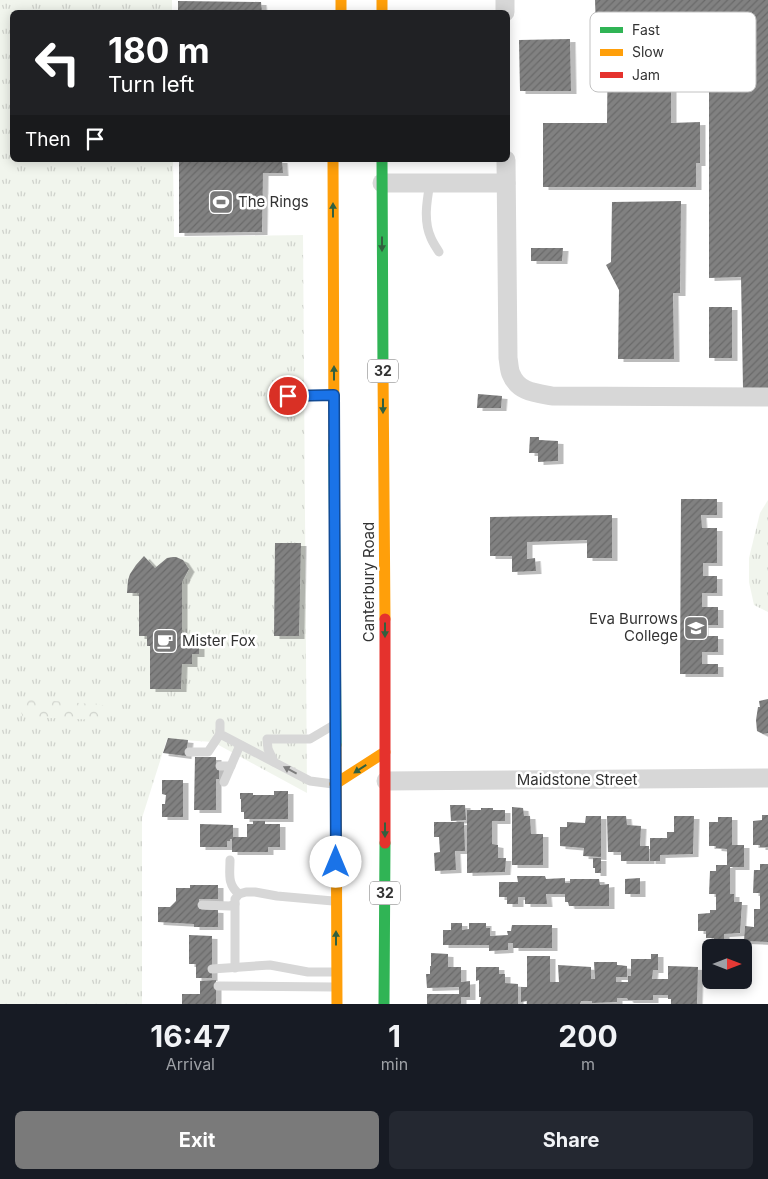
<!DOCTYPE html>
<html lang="en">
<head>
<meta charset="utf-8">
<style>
	:root { --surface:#171b24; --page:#242831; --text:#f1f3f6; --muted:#9ea1a6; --accent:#7a7a7a }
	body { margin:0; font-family:Inter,sans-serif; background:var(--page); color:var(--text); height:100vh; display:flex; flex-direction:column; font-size:19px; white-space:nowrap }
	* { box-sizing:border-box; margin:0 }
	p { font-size:16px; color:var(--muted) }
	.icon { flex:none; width:28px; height:28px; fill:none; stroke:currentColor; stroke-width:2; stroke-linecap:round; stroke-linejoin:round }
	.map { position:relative; height:1004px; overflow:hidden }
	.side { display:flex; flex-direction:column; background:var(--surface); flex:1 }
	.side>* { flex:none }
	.banner { position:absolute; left:10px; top:10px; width:500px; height:152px; border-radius:8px; box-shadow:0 2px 12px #0003; background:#202124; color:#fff; overflow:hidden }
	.needle { width:32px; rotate:90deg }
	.fabs { position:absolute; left:702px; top:939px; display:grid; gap:10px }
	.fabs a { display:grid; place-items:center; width:50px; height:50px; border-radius:8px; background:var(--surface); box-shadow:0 2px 12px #0003; font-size:25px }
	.pin { position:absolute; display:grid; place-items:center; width:42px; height:42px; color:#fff; margin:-21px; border:2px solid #fff; border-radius:50%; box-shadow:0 1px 5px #0007 }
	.me { position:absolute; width:55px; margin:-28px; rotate:0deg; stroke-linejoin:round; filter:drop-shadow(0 0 4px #0008) }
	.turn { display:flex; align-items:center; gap:18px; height:105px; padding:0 15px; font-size:22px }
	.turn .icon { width:65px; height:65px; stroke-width:2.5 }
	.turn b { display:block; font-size:35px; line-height:42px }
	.then { display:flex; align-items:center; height:48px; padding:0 15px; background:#0003; gap:10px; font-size:19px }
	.eta { display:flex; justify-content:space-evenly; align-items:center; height:85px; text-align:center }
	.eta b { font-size:30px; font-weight:700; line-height:35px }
	.button { display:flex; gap:10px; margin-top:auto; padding:10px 15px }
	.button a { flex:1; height:58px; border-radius:8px; background:var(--accent); color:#fff; font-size:20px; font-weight:700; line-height:58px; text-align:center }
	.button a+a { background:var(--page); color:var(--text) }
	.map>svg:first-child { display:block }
</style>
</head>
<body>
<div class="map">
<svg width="768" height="1004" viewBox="0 0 768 1004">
	<defs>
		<pattern id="grass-tufts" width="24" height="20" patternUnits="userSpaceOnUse" patternTransform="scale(1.25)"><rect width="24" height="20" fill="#f1f5ed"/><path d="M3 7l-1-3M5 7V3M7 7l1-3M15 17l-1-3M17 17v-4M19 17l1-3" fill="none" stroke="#cfd2cc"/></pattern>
		<pattern id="forest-crowns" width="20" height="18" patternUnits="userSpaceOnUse" patternTransform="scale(1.25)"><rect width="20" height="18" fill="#f1f5ed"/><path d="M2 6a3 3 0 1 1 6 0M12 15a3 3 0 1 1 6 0" fill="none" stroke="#cfd2cc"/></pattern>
		<pattern id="building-hatch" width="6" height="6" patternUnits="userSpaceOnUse" patternTransform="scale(1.25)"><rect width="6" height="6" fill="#818181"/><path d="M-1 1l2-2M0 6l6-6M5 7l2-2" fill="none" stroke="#6a6a6a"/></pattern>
		<filter id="shadow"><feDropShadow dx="5.5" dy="3" stdDeviation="0" flood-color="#0004"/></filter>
	</defs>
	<rect width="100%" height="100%" fill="#fff"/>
	<!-- grass -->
	<g fill="url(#grass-tufts)">
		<polygon points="0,0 172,0 172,12 12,12 12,160 173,160 174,237 303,235 307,793 213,742 167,739 142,818 142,1004 0,1004"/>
		<polygon points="768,500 768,612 754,605 749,582 749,558 760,513"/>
	</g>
	<!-- forest -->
	<polygon fill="url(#forest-crowns)" points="20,698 103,705 108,708 108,715 102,720 23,717 21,712 24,707 23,701"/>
	<!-- building -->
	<g fill="url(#building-hatch)" filter="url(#shadow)">
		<polygon points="595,0 768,0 768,388 743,388 741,277 709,278 709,40 694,40 694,30 643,31 643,45 671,45 671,123 700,122 700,163 696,163 696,187 543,187 543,123 607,123 608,30 596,30"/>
		<polygon points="178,1 261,2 262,12 178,12"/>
		<polygon points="570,39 571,91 520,91 519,40"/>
		<polygon points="179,160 282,160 283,173 263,173 262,232 179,233"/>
		<polygon points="681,201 680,293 673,293 674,359 618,359 619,290 606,265 611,262 612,202"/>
		<polygon points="531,248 563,248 562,261 531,261"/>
		<rect x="709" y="307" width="23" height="51"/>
		<polygon points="478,394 502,396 501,408 477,408"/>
		<polygon points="530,437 539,437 539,440 558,441 558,461 538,462 538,453 529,453"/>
		<polygon points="681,499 717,499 717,515 701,515 702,528 717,528 717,563 703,563 703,576 717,576 717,593 702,593 702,607 718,607 718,625 703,625 703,636 718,636 718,652 702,652 702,664 718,664 718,674 680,674"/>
		<polygon points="612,515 612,558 587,558 587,540 527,542 527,559 535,558 536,571 512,572 512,556 490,556 490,517"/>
		<polygon points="275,543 301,543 299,636 274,636"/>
		<polygon points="144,556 155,568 167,558 173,557 176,557 183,560 189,569 182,582 182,646 199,646 199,654 192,654 192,664 182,664 181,689 150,689 150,646 147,646 147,636 139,636 139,593 127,593 128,580 130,574 136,565"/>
		<polygon points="768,699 768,733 763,734 757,731 756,720 758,707 760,707 759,701"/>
		<polygon points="168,738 188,740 186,756 163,753"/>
		<polygon points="195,757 216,757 216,765 219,765 219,779 216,779 216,810 194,810"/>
		<polygon points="162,780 183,780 183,817 162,817 162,804 165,804 166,795 162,794"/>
		<polygon points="274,791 288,791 288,819 244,819 244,812 241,812 241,799 240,799 240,793 253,793 253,795 274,795"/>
		<polygon points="450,805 465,805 466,820 451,821"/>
		<polygon points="512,807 523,808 524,816 530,816 531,834 543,834 543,865 512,865"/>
		<polygon points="481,808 493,808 493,810 505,810 505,821 492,821 492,844 498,845 498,858 506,858 505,872 467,873 467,810 481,810"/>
		<polygon points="762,815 768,815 768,847 760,847 760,845 753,845 753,821 762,820"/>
		<polygon points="586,816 601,816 601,857 583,856 584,848 560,846 560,827 567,827 567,822 585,823"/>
		<polygon points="607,816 626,816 627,825 641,826 640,846 649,846 649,861 621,861 621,852 608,852"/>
		<polygon points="674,816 694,816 693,854 660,855 660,861 650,861 650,838 667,838 667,832 674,832"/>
		<polygon points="718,817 732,817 732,845 744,845 744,867 730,867 730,894 734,894 734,902 742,902 740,933 724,934 724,943 713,943 714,938 706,938 706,931 698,931 698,914 710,913 710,910 716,910 716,894 709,894 710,871 716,871 716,865 727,865 727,849 716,848 716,846 709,846 709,822 718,822"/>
		<polygon points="253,821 265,821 265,824 280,824 280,847 268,847 268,852 232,852 232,839 230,839 230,841 227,841 227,847 200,847 200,824 233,825 233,837 247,837 247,824 253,824"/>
		<polygon points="434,822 464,822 465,851 455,851 456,870 435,871 434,853 440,852 439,837 434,837"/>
		<polygon points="593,858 601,858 601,873 595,873 595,868 593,868"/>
		<polygon points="760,864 768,864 768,942 744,941 745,926 754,927 754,909 760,909 760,893 753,893 754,870 760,870"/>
		<polygon points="517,876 545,876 546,879 565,878 565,883 570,883 570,879 599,879 600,885 609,884 609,906 569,906 568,902 565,902 565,894 546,894 547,904 525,904 525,897 518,897 518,904 507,904 507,897 499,897 499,882 518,882"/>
		<polygon points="640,878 640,894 625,894 625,879"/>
		<polygon points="190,885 218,885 218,899 199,899 199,909 218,910 218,927 194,927 194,924 158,922 158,907 170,907 176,901 176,888 190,888"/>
		<polygon points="451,923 462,923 462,930 469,929 469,923 486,923 486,928 490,928 490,936 508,935 507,931 511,931 512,925 552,925 552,948 513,948 513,943 508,943 508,950 489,951 489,945 443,945 443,930 451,930"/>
		<polygon points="189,935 212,936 212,978 196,978 196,964 189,964"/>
		<polygon points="431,953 448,954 448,967 461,967 461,982 470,981 470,997 461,997 461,1004 427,1004 427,994 459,994 459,987 427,988 426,974 430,974 430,966 431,966"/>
		<polygon points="651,954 658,954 658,970 653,970 652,979 668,979 668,966 698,967 697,1004 671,1004 671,999 668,999 668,995 653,995 653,1000 628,1000 627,998 617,998 617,1002 592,1003 592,1001 581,1001 580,1004 527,1004 527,1001 521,1002 521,987 527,987 527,956 550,956 550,982 559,982 558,965 591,967 591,979 595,979 594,962 617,962 617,965 627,966 627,977 616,977 616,982 628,982 628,976 631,976 631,959 651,959"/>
		<polygon points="476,967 499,967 499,974 505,974 505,983 518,984 518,1004 480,1004 481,997 479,997 479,980 476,981"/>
		<polygon points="216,980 216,1004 182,1004 182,994 200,994 200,981"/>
	</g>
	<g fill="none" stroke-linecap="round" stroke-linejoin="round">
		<!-- lane -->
		<g stroke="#d7d7d7" stroke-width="9">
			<path d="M430,183C427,200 423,221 431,238C433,243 436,247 439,252"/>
			<polyline points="273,396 332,395"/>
			<polyline points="220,723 220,734 310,781 333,784"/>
			<polyline points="189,752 208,752 220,734"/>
			<polyline points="274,762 268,749 267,739 310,739 332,726"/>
			<polyline points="220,766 231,766"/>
			<polyline points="224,782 240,745"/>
			<path d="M230,860C230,874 227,884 239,894"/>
			<polyline points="202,905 230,906 235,904"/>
			<polyline points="235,968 235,899 239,894 246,892 255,892 277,896 333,901"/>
			<polyline points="212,969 270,965 308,972 334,972"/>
			<polyline points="218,986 334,987"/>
		</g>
		<!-- street -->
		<g stroke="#d7d7d7" stroke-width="19">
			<polyline points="505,0 505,12"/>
			<path d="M506,160L508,358C509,363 509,370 511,374C518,392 535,393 552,396L768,397"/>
			<polyline points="382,183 506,183"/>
			<polyline points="386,781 768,778"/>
		</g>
		<!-- fast -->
		<g stroke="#30b455" stroke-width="11">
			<polyline points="382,160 383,372"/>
			<polyline points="334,445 336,745"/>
			<polyline points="384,1004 385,843"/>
		</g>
		<!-- slow -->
		<g stroke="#ff9f0a" stroke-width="11">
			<polyline points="341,0 341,12"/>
			<polyline points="382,0 382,12"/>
			<polyline points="333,160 334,445"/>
			<polyline points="383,372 385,619"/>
			<polyline points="336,745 337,1004"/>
			<polyline points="335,784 385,752"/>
		</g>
		<!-- jam -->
		<polyline stroke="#e5322d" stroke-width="11" points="385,619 385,843"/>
	</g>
	<!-- one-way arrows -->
	<defs><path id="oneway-solid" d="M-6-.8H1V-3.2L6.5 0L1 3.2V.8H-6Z" transform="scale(1.25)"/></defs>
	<g fill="#32603f">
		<use href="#oneway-solid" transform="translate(333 210) rotate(-90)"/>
		<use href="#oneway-solid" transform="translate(382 244) rotate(90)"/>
		<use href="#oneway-solid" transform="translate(334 373) rotate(-90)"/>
		<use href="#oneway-solid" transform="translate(383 406) rotate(90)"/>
		<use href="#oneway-solid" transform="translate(385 630) rotate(90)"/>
		<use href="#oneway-solid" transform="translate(360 769) rotate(147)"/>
		<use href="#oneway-solid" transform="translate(385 830) rotate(90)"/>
		<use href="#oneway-solid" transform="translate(336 938) rotate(-90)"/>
	</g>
	<use fill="#7d7d7d" href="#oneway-solid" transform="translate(290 770) rotate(-152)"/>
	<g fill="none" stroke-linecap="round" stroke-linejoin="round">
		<defs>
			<polyline id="route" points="288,396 334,395 336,862"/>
		</defs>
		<!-- route casing -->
		<use href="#route" stroke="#114b97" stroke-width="12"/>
		<!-- route -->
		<use href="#route" stroke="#1a73e8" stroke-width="9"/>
	</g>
	<!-- icons -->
	<defs>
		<symbol id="stadium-square" viewBox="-11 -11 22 22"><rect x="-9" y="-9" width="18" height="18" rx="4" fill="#7a7a7a" stroke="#fff"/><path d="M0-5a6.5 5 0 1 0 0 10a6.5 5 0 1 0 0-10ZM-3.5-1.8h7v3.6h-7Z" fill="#fff"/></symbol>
		<symbol id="university-square" viewBox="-11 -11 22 22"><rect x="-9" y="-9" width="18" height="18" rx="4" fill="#7a7a7a" stroke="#fff"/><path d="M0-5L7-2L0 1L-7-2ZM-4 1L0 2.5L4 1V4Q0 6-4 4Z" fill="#fff"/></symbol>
		<symbol id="cafe-square" viewBox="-11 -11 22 22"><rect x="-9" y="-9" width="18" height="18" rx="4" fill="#7a7a7a" stroke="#fff"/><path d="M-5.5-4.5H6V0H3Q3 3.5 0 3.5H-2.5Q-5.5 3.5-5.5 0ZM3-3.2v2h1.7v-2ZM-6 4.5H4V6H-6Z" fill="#fff"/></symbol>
	</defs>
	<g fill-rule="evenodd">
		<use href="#stadium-square" x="207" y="188" width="28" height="28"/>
		<use href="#university-square" x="682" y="614" width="28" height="28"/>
		<use href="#cafe-square" x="151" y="627" width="28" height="28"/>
	</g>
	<g text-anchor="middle" stroke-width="5" stroke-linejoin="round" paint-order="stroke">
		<!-- shield labels -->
		<g fill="#fff" stroke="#707070" stroke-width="1">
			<rect x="368" y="359.5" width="30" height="23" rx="4"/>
			<rect x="370" y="881.5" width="30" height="23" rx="4"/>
		</g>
		<g font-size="14" font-weight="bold" fill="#333">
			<text x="383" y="376">32</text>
			<text x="385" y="898">32</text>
		</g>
		<!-- poi labels -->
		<g font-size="15" fill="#333" stroke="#fff" text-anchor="start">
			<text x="238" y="207">The Rings</text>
			<text x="678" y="624" text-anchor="end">Eva Burrows<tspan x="678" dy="17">College</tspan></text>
			<text x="182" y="646">Mister Fox</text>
		</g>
		<!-- street labels -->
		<g font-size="15" fill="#333" stroke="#fff">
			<text transform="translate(369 582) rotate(-90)" y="5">Canterbury Road</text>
			<text x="577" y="785">Maidstone Street</text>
		</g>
	</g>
	<!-- legend -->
	<rect x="590" y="12" width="166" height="80" rx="8" fill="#fff" stroke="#c2c2c2" stroke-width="1"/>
	<rect x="600" y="27" width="23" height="6" fill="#30b455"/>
	<rect x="600" y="49" width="23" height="7" fill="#ff9f0a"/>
	<rect x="600" y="72" width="23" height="6" fill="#e5322d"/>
	<g font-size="14" fill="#333">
		<text x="632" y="35">Fast</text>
		<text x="632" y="57">Slow</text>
		<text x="632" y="80">Jam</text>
	</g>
</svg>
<div class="fabs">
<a><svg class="needle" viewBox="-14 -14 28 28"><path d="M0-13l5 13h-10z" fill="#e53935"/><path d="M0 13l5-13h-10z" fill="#9ea1a6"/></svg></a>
</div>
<div class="pin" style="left:288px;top:396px;background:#d93025"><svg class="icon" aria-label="arrive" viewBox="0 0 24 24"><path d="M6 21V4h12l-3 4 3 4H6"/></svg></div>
<svg class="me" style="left:336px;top:862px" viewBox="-20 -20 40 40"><circle r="19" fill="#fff"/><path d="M0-13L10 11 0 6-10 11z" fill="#1a73e8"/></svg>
<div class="banner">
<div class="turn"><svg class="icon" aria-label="left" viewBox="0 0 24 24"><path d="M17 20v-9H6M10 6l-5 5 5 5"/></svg><div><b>180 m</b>Turn left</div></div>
<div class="then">Then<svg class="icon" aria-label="arrive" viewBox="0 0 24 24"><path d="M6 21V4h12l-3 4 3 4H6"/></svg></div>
</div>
</div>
<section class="side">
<div class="eta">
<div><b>16:47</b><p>Arrival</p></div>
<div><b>1</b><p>min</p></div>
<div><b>200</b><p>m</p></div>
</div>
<div class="button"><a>Exit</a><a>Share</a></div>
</section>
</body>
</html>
